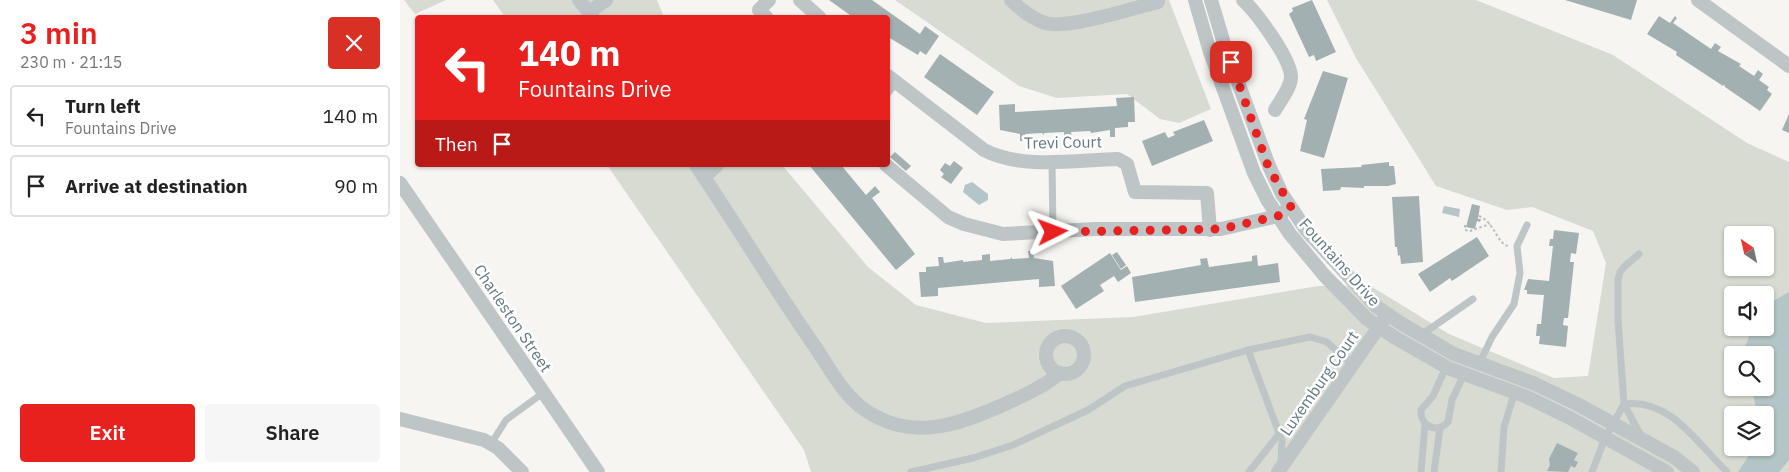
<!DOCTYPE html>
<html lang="en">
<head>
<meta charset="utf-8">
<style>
	:root { --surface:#fff; --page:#f6f6f6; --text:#222; --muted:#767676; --line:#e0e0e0; --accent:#e8211f }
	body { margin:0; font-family:"IBM Plex Sans",sans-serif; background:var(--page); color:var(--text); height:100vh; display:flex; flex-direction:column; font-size:19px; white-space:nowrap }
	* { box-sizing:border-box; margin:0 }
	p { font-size:16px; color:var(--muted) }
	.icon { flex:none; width:28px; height:28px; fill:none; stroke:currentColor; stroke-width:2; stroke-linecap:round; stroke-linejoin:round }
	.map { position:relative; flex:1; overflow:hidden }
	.drawer { display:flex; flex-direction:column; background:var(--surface); width:400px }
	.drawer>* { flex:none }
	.hud { position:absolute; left:15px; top:15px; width:475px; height:152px; border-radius:5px; box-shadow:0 1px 4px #0004; background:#e8211f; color:#fff; overflow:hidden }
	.needle { width:32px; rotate:326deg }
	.tools { position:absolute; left:1324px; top:226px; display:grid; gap:10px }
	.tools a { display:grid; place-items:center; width:50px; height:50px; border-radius:5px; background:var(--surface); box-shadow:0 1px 4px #0004; font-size:25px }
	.pin { position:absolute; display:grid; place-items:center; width:42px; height:42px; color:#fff; margin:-21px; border-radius:10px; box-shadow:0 2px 8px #0006 }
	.me { position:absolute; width:55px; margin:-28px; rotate:87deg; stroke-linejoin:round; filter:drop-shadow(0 0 4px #0008) }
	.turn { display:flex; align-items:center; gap:18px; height:105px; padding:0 20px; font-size:22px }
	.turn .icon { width:65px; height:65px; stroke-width:2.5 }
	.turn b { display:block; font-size:35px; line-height:42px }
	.then { display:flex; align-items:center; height:48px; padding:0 20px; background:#0003; gap:10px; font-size:19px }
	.round { display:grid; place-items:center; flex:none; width:52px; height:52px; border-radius:5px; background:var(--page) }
	.headline { display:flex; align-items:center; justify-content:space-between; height:85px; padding:0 20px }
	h1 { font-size:30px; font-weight:600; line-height:38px; color:var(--accent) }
	.primary-button { display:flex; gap:10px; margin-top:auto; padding:10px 20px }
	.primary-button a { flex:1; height:58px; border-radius:5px; background:var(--accent); color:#fff; font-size:20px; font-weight:600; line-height:58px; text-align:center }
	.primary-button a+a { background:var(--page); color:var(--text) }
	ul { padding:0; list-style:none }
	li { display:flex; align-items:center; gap:15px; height:62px; margin:0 10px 8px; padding:0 10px; border:2px solid var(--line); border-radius:5px }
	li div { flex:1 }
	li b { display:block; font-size:19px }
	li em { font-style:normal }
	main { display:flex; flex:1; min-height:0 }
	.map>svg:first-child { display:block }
</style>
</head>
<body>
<main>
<section class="drawer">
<div class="headline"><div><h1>3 min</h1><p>230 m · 21:15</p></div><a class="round" style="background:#d93025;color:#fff"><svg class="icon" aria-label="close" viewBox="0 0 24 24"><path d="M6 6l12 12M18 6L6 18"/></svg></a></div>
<ul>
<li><svg class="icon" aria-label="left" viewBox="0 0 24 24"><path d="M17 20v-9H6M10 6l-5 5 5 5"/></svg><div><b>Turn left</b><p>Fountains Drive</p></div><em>140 m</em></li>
<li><svg class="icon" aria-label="arrive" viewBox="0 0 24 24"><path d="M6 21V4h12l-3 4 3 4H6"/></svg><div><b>Arrive at destination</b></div><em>90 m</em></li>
</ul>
<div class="primary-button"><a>Exit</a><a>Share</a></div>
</section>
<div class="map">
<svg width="1389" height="472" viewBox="0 0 1389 472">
	<rect width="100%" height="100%" fill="#f6f5f2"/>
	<!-- green -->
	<g fill="#d7dbd1" fill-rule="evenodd">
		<polygon points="4,0 46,0 15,14"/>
		<polygon points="93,0 257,0 264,17 105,17"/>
		<polygon points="495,0 769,0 811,109 779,123 760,119 727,94 657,98 619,86"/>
		<path d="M927,0H1076L1213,55L1347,143L1389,162V472H411L404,450L207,165H382L468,267L516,305L586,323L733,317L918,286L969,285L1049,334L1154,378L1188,376L1206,263L1193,231L1132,207L1107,210L1036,186L956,58ZM1332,235H1365V268H1332ZM1332,295H1365V328H1332ZM1332,355H1365V388H1332ZM1332,415H1365V448H1332Z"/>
	</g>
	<!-- water -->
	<g fill="#b3c5c6">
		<polygon points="572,182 588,194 588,200 579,205 563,192 565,185"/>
		<polygon points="1044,206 1060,209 1059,217 1042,213"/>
		<polygon points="1389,292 1389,460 1379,472 1338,472 1354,448 1365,448 1365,415 1357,415 1352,388 1365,388 1365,355 1345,355 1344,350 1352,328 1365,328 1365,309 1375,300"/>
	</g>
	<!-- building -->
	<g fill="#a3b0b2">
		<polygon points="429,0 472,0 520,34 525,26 539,36 526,55 520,51 518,55 488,37 488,18 454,18"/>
		<polygon points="912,0 936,52 916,61 914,55 909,57 889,14 893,11 892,8"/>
		<polygon points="1165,0 1237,0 1231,20"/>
		<polygon points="1259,16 1270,23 1275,16 1277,18 1273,23 1311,49 1315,43 1321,47 1318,51 1341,64 1339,66 1354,76 1358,70 1363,74 1359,80 1369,87 1367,90 1372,94 1360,111 1325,87 1324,84 1323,86 1276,55 1277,52 1247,34"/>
		<polygon points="540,54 594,92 577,115 524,77"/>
		<polygon points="923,71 948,78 924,158 900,151 907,120 904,119"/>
		<polygon points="734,97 735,122 728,122 728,127 715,128 715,137 710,137 710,130 691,133 690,131 671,132 672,138 664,139 664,132 644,133 644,135 642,133 625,134 625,141 620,141 620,134 600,130 599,105 615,104 615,112 717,106 716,98"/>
		<polygon points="1389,114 1389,133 1382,130"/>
		<polygon points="804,120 813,141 752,166 742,141 765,132 768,138 775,135 773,132"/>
		<polygon points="495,152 511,166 506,171 490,157"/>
		<polygon points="554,161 563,168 551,184 541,177 544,174 540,170 545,163 550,166"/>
		<polygon points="989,162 989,166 994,166 996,184 988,186 964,186 964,188 941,187 940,190 923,191 921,169 962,167 961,165"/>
		<polygon points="409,165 441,165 466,195 475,186 480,192 472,198 515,254 496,270"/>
		<polygon points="1019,196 1023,262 1001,264 1000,255 998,256 997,247 995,247 992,197"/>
		<polygon points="1072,204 1080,206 1078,219 1081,219 1080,222 1077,221 1075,229 1066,227"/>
		<polygon points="1154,230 1179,233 1176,254 1171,253 1170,262 1174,262 1168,318 1164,318 1163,325 1168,326 1166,347 1139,344 1140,336 1136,336 1137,324 1141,324 1144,295 1127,294 1127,290 1124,290 1128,279 1149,281 1153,246 1149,246 1150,239 1153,239"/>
		<polygon points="1077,237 1089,256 1052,281 1050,278 1030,292 1018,274"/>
		<polygon points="628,251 633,251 634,258 653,261 655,286 639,287 639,279 538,288 538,296 521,297 519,272 526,272 526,267 539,266 538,257 543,257 544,263 563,260 563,262 582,260 582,255 590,254 590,261 610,259 612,257 612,259 629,258"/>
		<polygon points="717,252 726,265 721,269 712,255"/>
		<polygon points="710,253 721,270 727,266 731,273 718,282 714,276 700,285 704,291 676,309 661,286"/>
		<polygon points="857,255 858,266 878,263 880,282 735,302 732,277 801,265 800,259 807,258 809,267 852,261 852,256"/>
		<polygon points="1157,443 1178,453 1174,460 1178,462 1175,468 1171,466 1168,472 1147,471 1150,465 1149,459"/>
	</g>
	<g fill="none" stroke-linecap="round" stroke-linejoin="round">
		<!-- path -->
		<g stroke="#b8bdbe" stroke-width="2" stroke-dasharray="2.5 2.5" stroke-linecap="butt">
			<path d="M1079,216C1095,222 1097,245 1109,246"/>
			<polyline points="1065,225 1065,230 1070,231 1090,224"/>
		</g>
		<!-- service -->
		<g stroke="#bec5c7" stroke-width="7">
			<polyline points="488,93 496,83"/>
			<polyline points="652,162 653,232"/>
			<polyline points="1021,335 1073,299"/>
			<polyline points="1079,364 1092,337 1114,304 1120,273 1117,246 1127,225"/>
			<path d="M1046,367L1033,396L1021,410C1020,426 1036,434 1048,422L1052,400L1064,374"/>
			<path d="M1241,436L1224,404C1271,398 1298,444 1327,472"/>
			<polyline points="91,444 106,420 143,393"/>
			<polyline points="881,462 882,441 848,350 910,337 927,342 954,366"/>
			<polyline points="511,472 573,458 613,445 688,410 725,386 848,350"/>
			<polyline points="849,472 879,434"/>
			<polyline points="1021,472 1025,424"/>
			<polyline points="1034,472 1040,428"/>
			<polyline points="1101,472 1104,427 1115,391"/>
			<polyline points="1192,472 1205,438 1224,404 1218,320 1218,280 1220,272 1225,266 1239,254"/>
		</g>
		<!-- minor -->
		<g stroke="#bec5c7" stroke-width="14">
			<polyline points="179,0 189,12"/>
			<polyline points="400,0 420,18"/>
			<path d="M611,0C621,10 631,18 645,23C666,30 734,8 758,2"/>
			<polyline points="795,0 810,52 854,173 868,201 890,234 924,275 967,319 994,337 1048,368 1127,397 1170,418 1267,472"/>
			<polyline points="811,0 825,47 869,166 882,194 906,230 977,307 1002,324 1054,354 1133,383 1177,404 1274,457 1293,472"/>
			<path d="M843,0C856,12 892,60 891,78C890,89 880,101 875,110"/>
			<polyline points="1298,0 1389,66"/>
			<polyline points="193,18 189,12 206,0"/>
			<polyline points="367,18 359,10 369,0"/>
			<path d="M488,76L584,150C623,170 675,160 718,159L727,164L735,192L807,193L810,230"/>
			<path d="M296,165C337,226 374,288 416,348C430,369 444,396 465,410C512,442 558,425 605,404C625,395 643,387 660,373"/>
			<polyline points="486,165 548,217 564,224 603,234 695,229 821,229 878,216 883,212"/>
			<polyline points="304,177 317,165"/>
			<polyline points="0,183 198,472"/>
			<circle cx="665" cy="355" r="19"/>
			<polyline points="0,419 84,440 98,448 122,472"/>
			<polyline points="878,472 983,321"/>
		</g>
	</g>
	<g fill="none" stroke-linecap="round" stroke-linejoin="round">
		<!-- route -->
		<polyline stroke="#e8211f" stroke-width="9" stroke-dasharray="0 16.2" points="653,232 821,229 878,216 891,207 868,166 831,62"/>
	</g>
	<g text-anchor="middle" stroke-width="5" stroke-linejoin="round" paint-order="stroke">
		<!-- street labels -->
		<g font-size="16" fill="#60787e" stroke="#fff">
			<text transform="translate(663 142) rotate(-1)" y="6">Trevi Court</text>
			<text transform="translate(940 262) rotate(48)" y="6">Fountains Drive</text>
			<text transform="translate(113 318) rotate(56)" y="6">Charleston Street</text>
			<text transform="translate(919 383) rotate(-55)" y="6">Luxemburg Court</text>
		</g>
	</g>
</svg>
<div class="tools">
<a><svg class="needle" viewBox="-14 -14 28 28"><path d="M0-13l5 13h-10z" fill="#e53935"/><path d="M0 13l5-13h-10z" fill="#767676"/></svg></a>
<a><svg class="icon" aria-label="sound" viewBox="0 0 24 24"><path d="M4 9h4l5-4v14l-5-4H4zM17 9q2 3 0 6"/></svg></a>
<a><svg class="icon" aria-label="search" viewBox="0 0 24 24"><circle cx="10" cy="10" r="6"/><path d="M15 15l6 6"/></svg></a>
<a><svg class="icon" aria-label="layers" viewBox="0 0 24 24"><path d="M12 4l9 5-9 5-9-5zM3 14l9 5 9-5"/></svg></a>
</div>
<div class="pin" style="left:831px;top:62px;background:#d93025"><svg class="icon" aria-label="arrive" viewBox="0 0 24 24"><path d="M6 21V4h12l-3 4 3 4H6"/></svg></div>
<svg class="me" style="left:653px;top:232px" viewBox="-20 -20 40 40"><path d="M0-17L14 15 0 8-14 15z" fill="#e8211f" stroke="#fff" stroke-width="4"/></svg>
<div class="hud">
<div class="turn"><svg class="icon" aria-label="left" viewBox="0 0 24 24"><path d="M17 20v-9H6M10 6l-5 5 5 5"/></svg><div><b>140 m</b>Fountains Drive</div></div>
<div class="then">Then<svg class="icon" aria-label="arrive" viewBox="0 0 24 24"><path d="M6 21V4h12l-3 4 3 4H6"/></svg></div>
</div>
</div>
</main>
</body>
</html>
